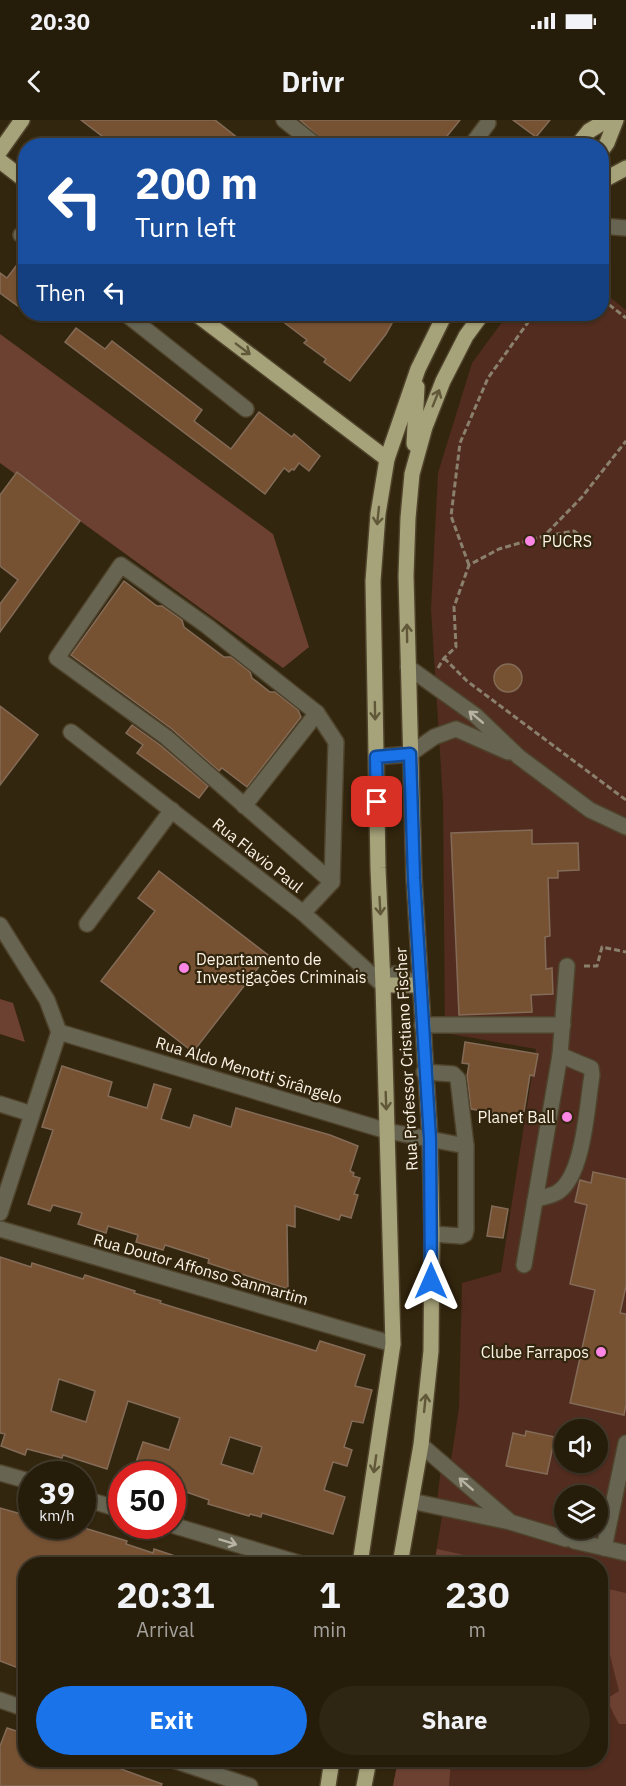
<!DOCTYPE html>
<html lang="en">
<head>
<meta charset="utf-8">
<style>
	:root { --surface:#261c0a; --page:#2e2513; --text:#f1f3f6; --muted:#a4a19c; --line:#423a2b; --accent:#1a73e8 }
	body { margin:0; font-family:"IBM Plex Sans",sans-serif; background:var(--page); color:var(--text); height:100vh; display:flex; flex-direction:column; font-size:22px; white-space:nowrap }
	* { box-sizing:border-box; margin:0 }
	p { font-size:20px; color:var(--muted) }
	.icon { flex:none; width:33px; height:33px; fill:none; stroke:currentColor; stroke-width:2; stroke-linecap:round; stroke-linejoin:round }
	.map { position:relative; flex:1; overflow:hidden }
	.details { position:absolute; left:18px; top:1437px; width:590px; height:210px; display:flex; flex-direction:column; background:var(--surface); border-radius:24px; box-shadow:0 2px 4px #0004,0 0 0 2px var(--line) }
	.details>* { flex:none }
	.top-card { position:absolute; left:18px; top:18px; width:591px; height:183px; border-radius:24px; box-shadow:0 2px 4px #0004,0 0 0 2px var(--line); background:#1a4fa0; color:#fff; overflow:hidden }
	.controls { position:absolute; left:554px; top:1299px; display:grid; gap:12px }
	.controls a { display:grid; place-items:center; width:54px; height:54px; border-radius:50%; background:var(--surface); box-shadow:0 2px 4px #0004,0 0 0 2px var(--line); font-size:30px }
	.speed { position:absolute; left:18px; top:1341px; display:flex; gap:12px; font-size:30px; font-weight:700; text-align:center }
	.speed>* { display:grid; place-content:center; width:78px; height:78px; border-radius:50%; background:var(--surface); box-shadow:0 2px 4px #0004,0 0 0 2px var(--line); line-height:1 }
	.speed small { font-size:15px; font-weight:400 }
	.speed .limit { border:9px solid #d22; background:#fff; color:#111 }
	.pin { position:absolute; display:grid; place-items:center; width:51px; height:51px; color:#fff; margin:-26px; border-radius:12px; box-shadow:0 3px 9px #0006 }
	.me { position:absolute; width:66px; margin:-33px; rotate:0deg; stroke-linejoin:round; filter:drop-shadow(0 0 4px #0008) }
	.turn { display:flex; align-items:center; gap:21px; height:126px; padding:0 18px; font-size:27px }
	.turn .icon { width:78px; height:78px; stroke-width:2.5 }
	.turn b { display:block; font-size:42px; line-height:51px }
	.then { display:flex; align-items:center; height:57px; padding:0 18px; background:#0003; gap:12px; font-size:22px }
	.eta { display:flex; justify-content:space-evenly; align-items:center; height:102px; text-align:center }
	.eta b { font-size:36px; font-weight:700; line-height:42px }
	.cta { display:flex; gap:12px; margin-top:auto; padding:12px 18px }
	.cta a { flex:1; height:69px; border-radius:36px; background:var(--accent); color:#fff; font-size:24px; font-weight:700; line-height:69px; text-align:center }
	.cta a+a { background:var(--page); color:var(--text) }
	.status { display:flex; justify-content:space-between; align-items:center; height:42px; padding:0 30px; background:var(--surface); direction:ltr }
	.status svg { height:16px; fill:currentColor }
	header { display:flex; justify-content:space-between; align-items:center; height:78px; padding:0 18px; background:var(--surface); font-size:27px; font-weight:700 }
	.map>svg:first-child { display:block }
</style>
</head>
<body>
<div class="status"><b>20:30</b><svg viewBox="0 0 49 12"><path d="M0 12V9h3v3zM5 12V6h3v6zM10 12V3h3v9zM15 12V0h3v12zM26 1h20v11H26zM47 4h2v5h-2z"/></svg></div>
<header><svg class="icon" aria-label="back" viewBox="0 0 24 24"><path d="M15 5l-7 7 7 7"/></svg>Drivr<svg class="icon" aria-label="search" viewBox="0 0 24 24"><circle cx="10" cy="10" r="6"/><path d="M15 15l6 6"/></svg></header>
<div class="map">
<svg width="626" height="1666" viewBox="0 0 626 1666">
	<rect width="100%" height="100%" fill="#33260e"/>
	<!-- green -->
	<path fill="#512c1f" fill-rule="evenodd" d="M602,171L626,190V1666H393L398,1640H600V1444H434L444,1384L437,1382L441,1347L449,1354L459,1287L462,1163L501,1152L536,929L445,913L443,681L431,489L438,353L472,243L508,194H602ZM564,1310H597V1342H564ZM564,1376H597V1408H564Z"/>
	<!-- forest -->
	<g fill="#6d4132">
		<polygon points="0,214 273,414 309,527 283,548 0,343"/>
		<polygon points="0,879 13,883 25,922 0,914"/>
		<polygon points="437,1429 505,1444 434,1444"/>
		<polygon points="600,1467 626,1473 626,1604 619,1604 606,1579 619,1571 600,1496"/>
		<polygon points="398,1640 451,1640 449,1666 393,1666"/>
	</g>
	<!-- building -->
	<g fill="#765233" stroke="#836b57" stroke-width="1.5" fill-rule="evenodd">
		<polygon points="81,0 215,0 248,26 115,26"/>
		<polygon points="300,0 460,0 439,26 329,26"/>
		<polygon points="513,0 550,0 536,17"/>
		<polygon points="26,133 26,192 0,173 0,153 7,158"/>
		<polygon points="273,194 397,194 386,214 350,261 324,242 326,239 304,223 307,220"/>
		<polygon points="76,208 105,229 112,221 202,290 194,301 231,329 259,292 292,317 294,314 320,336 309,351 299,343 294,350 292,349 289,352 284,348 265,374 65,222"/>
		<polygon points="17,352 80,401 0,512 0,484 18,460 0,446 0,375"/>
		<polygon points="124,461 157,486 162,486 182,500 184,507 224,537 231,537 250,552 252,558 270,572 275,572 298,590 301,597 247,667 222,648 219,651 172,609 71,535"/>
		<circle cx="508" cy="558" r="14"/>
		<polygon points="0,586 38,615 0,665"/>
		<polygon points="132,605 160,625 208,666 199,678 137,633 143,625 126,613"/>
		<polygon points="532,710 532,724 578,723 579,750 558,751 558,758 548,758 550,816 545,817 546,849 552,848 553,874 531,875 532,892 459,895 451,713"/>
		<polygon points="159,751 268,835 193,932 101,861 155,791 138,778"/>
		<polygon points="465,922 538,934 534,956 530,955 523,998 471,989 467,956 469,944 462,943"/>
		<polygon points="62,946 112,962 108,976 147,988 154,964 171,969 161,999 190,1008 194,995 231,1007 236,988 330,1015 358,1026 350,1051 354,1053 353,1056 360,1058 354,1074 358,1075 351,1098 341,1095 339,1100 295,1086 295,1107 287,1105 288,1169 208,1143 209,1139 165,1125 163,1130 136,1122 138,1115 108,1106 106,1113 78,1104 82,1093 53,1085 50,1091 28,1084 53,1010 42,1007"/>
		<polygon points="593,1052 626,1059 626,1166 620,1193 626,1194 626,1284 624,1295 570,1283 595,1170 570,1164 587,1085 575,1082 580,1060 591,1063"/>
		<polygon points="492,1086 508,1089 503,1118 487,1116"/>
		<path d="M0,1137L31,1147L32,1143L83,1159L85,1155L135,1171L134,1173L161,1181L160,1183L316,1231L320,1221L365,1235L355,1266L372,1270L363,1303L352,1301L344,1327L352,1330L347,1346L333,1342L324,1370L345,1377L333,1414L262,1393L261,1397L250,1394L249,1396L208,1384L209,1380L172,1367V1354H132L143,1322L169,1330L180,1298L128,1281L107,1349L63,1335L62,1338L27,1329L25,1335L1,1326L5,1314L0,1313ZM59,1259L95,1271L86,1302L51,1291ZM230,1317L262,1327L253,1354L221,1344Z"/>
		<polygon points="526,1311 555,1317 547,1354 506,1346 513,1313 525,1316"/>
		<polygon points="0,1388 32,1397 32,1406 78,1406 127,1421 126,1424 153,1433 154,1429 193,1442 192,1444 26,1444 26,1551 0,1541"/>
		<polygon points="7,1608 26,1614 26,1640 124,1640 121,1649 162,1664 161,1666 0,1666 0,1626"/>
	</g>
	<g fill="none" stroke-linecap="round" stroke-linejoin="round">
		<defs>
			<g id="minor">
				<polyline points="284,0 317,26"/>
				<polyline points="471,26 488,3"/>
				<polyline points="602,106 626,108"/>
				<polyline points="21,115 26,118"/>
				<polyline points="126,194 246,289"/>
				<polyline points="408,547 475,595 519,637 590,690 626,707"/>
				<polyline points="317,593 336,622 332,762"/>
				<polyline points="71,612 303,793 383,865 395,854 419,865"/>
				<polyline points="376,637 410,634 434,617 456,609 508,632"/>
				<polyline points="244,686 317,593 207,506 121,445 57,538 166,617 332,762 303,793"/>
				<polyline points="87,804 172,690"/>
				<polyline points="0,805 47,880 59,912"/>
				<polyline points="422,905 563,905"/>
				<polyline points="59,912 387,1011 466,1026 466,1110 465,1114 461,1116 432,1114"/>
				<polyline points="424,952 453,954 458,959 466,1026"/>
				<polyline points="0,984 32,994"/>
				<path d="M535,1080C542,1077 552,1076 558,1072C584,1055 587,985 592,955L591,948L560,935"/>
				<polyline points="0,1093 59,912"/>
				<polyline points="0,1109 393,1224"/>
				<polyline points="524,1145 560,935 567,846"/>
				<polyline points="421,1325 508,1400"/>
				<polyline points="0,1353 32,1362"/>
				<polyline points="82,1378 122,1390"/>
				<polyline points="411,1381 510,1402 566,1419"/>
				<polyline points="172,1405 302,1444"/>
				<polyline points="574,1421 626,1433"/>
				<polyline points="604,1428 626,1323"/>
				<polyline points="0,1580 26,1589"/>
				<polyline points="173,1640 250,1666"/>
			</g>
			<g id="major">
				<polyline points="577,26 589,11 607,0"/>
				<polyline points="602,30 607,23 616,0"/>
				<polyline points="0,31 22,0"/>
				<polyline points="0,41 26,61"/>
				<polyline points="602,61 626,48"/>
				<polyline points="196,194 387,339"/>
				<polyline points="414,324 417,267"/>
				<polyline points="383,865 420,865"/>
				<polyline points="360,1444 393,1224 383,865 378,748 373,461 378,394 387,339 418,249 445,194"/>
				<polyline points="400,1444 421,1325 431,1231 432,1114 430,1019 414,758 406,456 408,398 412,354 425,307 443,261 466,216 482,194"/>
				<polyline points="328,1666 332,1640"/>
				<polyline points="364,1666 369,1640"/>
			</g>
		</defs>
		<!-- minor casing -->
		<use href="#minor" stroke="#4f432c" stroke-width="18"/>
		<!-- major casing -->
		<use href="#major" stroke="#4f432c" stroke-width="18"/>
		<!-- path -->
		<g stroke="#8b806c" stroke-width="3" stroke-dasharray="6 3" stroke-linecap="butt">
			<polyline points="602,179 626,198"/>
			<polyline points="546,416 574,411 584,418"/>
			<polyline points="469,445 451,396 460,323 488,258 534,194"/>
			<polyline points="444,538 467,561 626,680"/>
			<polyline points="438,548 444,538 456,527 454,487 469,445 499,429 544,416 582,377 626,321"/>
			<polyline points="584,846 597,846 602,827 626,832"/>
		</g>
		<!-- minor -->
		<use href="#minor" stroke="#676552" stroke-width="15"/>
		<!-- major -->
		<use href="#major" stroke="#a6a279" stroke-width="15"/>
	</g>
	<!-- one-way arrows -->
	<defs><path id="oneway-shaft" d="M-6 0H5M1.5-3L5.5 0L1.5 3" fill="none" stroke-width="1.6" stroke-linecap="round" stroke-linejoin="round" transform="scale(1.5)"/></defs>
	<g stroke="#615839">
		<use href="#oneway-shaft" transform="translate(243 229) rotate(37)"/>
		<use href="#oneway-shaft" transform="translate(436 278) rotate(-68)"/>
		<use href="#oneway-shaft" transform="translate(378 396) rotate(96)"/>
		<use href="#oneway-shaft" transform="translate(407 513) rotate(-91)"/>
		<use href="#oneway-shaft" transform="translate(375 591) rotate(89)"/>
		<use href="#oneway-shaft" transform="translate(380 786) rotate(87)"/>
		<use href="#oneway-shaft" transform="translate(386 981) rotate(88)"/>
		<use href="#oneway-shaft" transform="translate(425 1283) rotate(-84)"/>
		<use href="#oneway-shaft" transform="translate(375 1344) rotate(98)"/>
	</g>
	<g stroke="#b8b3a3">
		<use href="#oneway-shaft" transform="translate(476 597) rotate(-140)"/>
		<use href="#oneway-shaft" transform="translate(466 1364) rotate(-139)"/>
		<use href="#oneway-shaft" transform="translate(228 1422) rotate(17)"/>
	</g>
	<g fill="none" stroke-linecap="round" stroke-linejoin="round">
		<defs>
			<polyline id="route" points="377,682 376,637 410,634 414,758 430,1019 431,1161"/>
		</defs>
		<!-- route casing -->
		<use href="#route" stroke="#114b97" stroke-width="15"/>
		<!-- route -->
		<use href="#route" stroke="#1a73e8" stroke-width="10"/>
	</g>
	<!-- markers -->
	<g fill="#fc86e4" stroke="#33260e" stroke-width="2">
		<circle cx="530" cy="421" r="6"/>
		<circle cx="184" cy="848" r="6"/>
		<circle cx="567" cy="997" r="6"/>
		<circle cx="601" cy="1232" r="6"/>
	</g>
	<g text-anchor="middle" stroke-width="4.5" stroke-linejoin="round" paint-order="stroke">
		<!-- poi labels -->
		<g font-size="16" fill="#fbf3e5" stroke="#33260e" text-anchor="start">
			<text x="542" y="427">PUCRS</text>
			<text x="196" y="845">Departamento de<tspan x="196" dy="18">Investigações Criminais</tspan></text>
			<text x="555" y="1003" text-anchor="end">Planet Ball</text>
			<text x="589" y="1238" text-anchor="end">Clube Farrapos</text>
		</g>
		<!-- street labels -->
		<g font-size="16" fill="#fbf3e5" stroke="#33260e">
			<text transform="translate(258 735) rotate(38)" y="6">Rua Flavio Paul</text>
			<text transform="translate(406 939) rotate(-93)" y="6">Rua Professor Cristiano Fischer</text>
			<text transform="translate(249 950) rotate(17)" y="6">Rua Aldo Menotti Sirângelo</text>
			<text transform="translate(201 1149) rotate(16)" y="6">Rua Doutor Affonso Sanmartim</text>
		</g>
	</g>
</svg>
<div class="controls">
<a><svg class="icon" aria-label="sound" viewBox="0 0 24 24"><path d="M4 9h4l5-4v14l-5-4H4zM17 9q2 3 0 6"/></svg></a>
<a><svg class="icon" aria-label="layers" viewBox="0 0 24 24"><path d="M12 4l9 5-9 5-9-5zM3 14l9 5 9-5"/></svg></a>
</div>
<div class="speed"><div>39<small>km/h</small></div><div class="limit">50</div></div>
<div class="pin" style="left:377px;top:682px;background:#d93025"><svg class="icon" aria-label="arrive" viewBox="0 0 24 24"><path d="M6 21V4h12l-3 4 3 4H6"/></svg></div>
<svg class="me" style="left:431px;top:1161px" viewBox="-20 -20 40 40"><path d="M0-17L14 15 0 8-14 15z" fill="#1a73e8" stroke="#fff" stroke-width="4"/></svg>
<div class="top-card">
<div class="turn"><svg class="icon" aria-label="left" viewBox="0 0 24 24"><path d="M17 20v-9H6M10 6l-5 5 5 5"/></svg><div><b>200 m</b>Turn left</div></div>
<div class="then">Then<svg class="icon" aria-label="left" viewBox="0 0 24 24"><path d="M17 20v-9H6M10 6l-5 5 5 5"/></svg></div>
</div>
<section class="details">
<div class="eta">
<div><b>20:31</b><p>Arrival</p></div>
<div><b>1</b><p>min</p></div>
<div><b>230</b><p>m</p></div>
</div>
<div class="cta"><a>Exit</a><a>Share</a></div>
</section>
</div>
</body>
</html>
